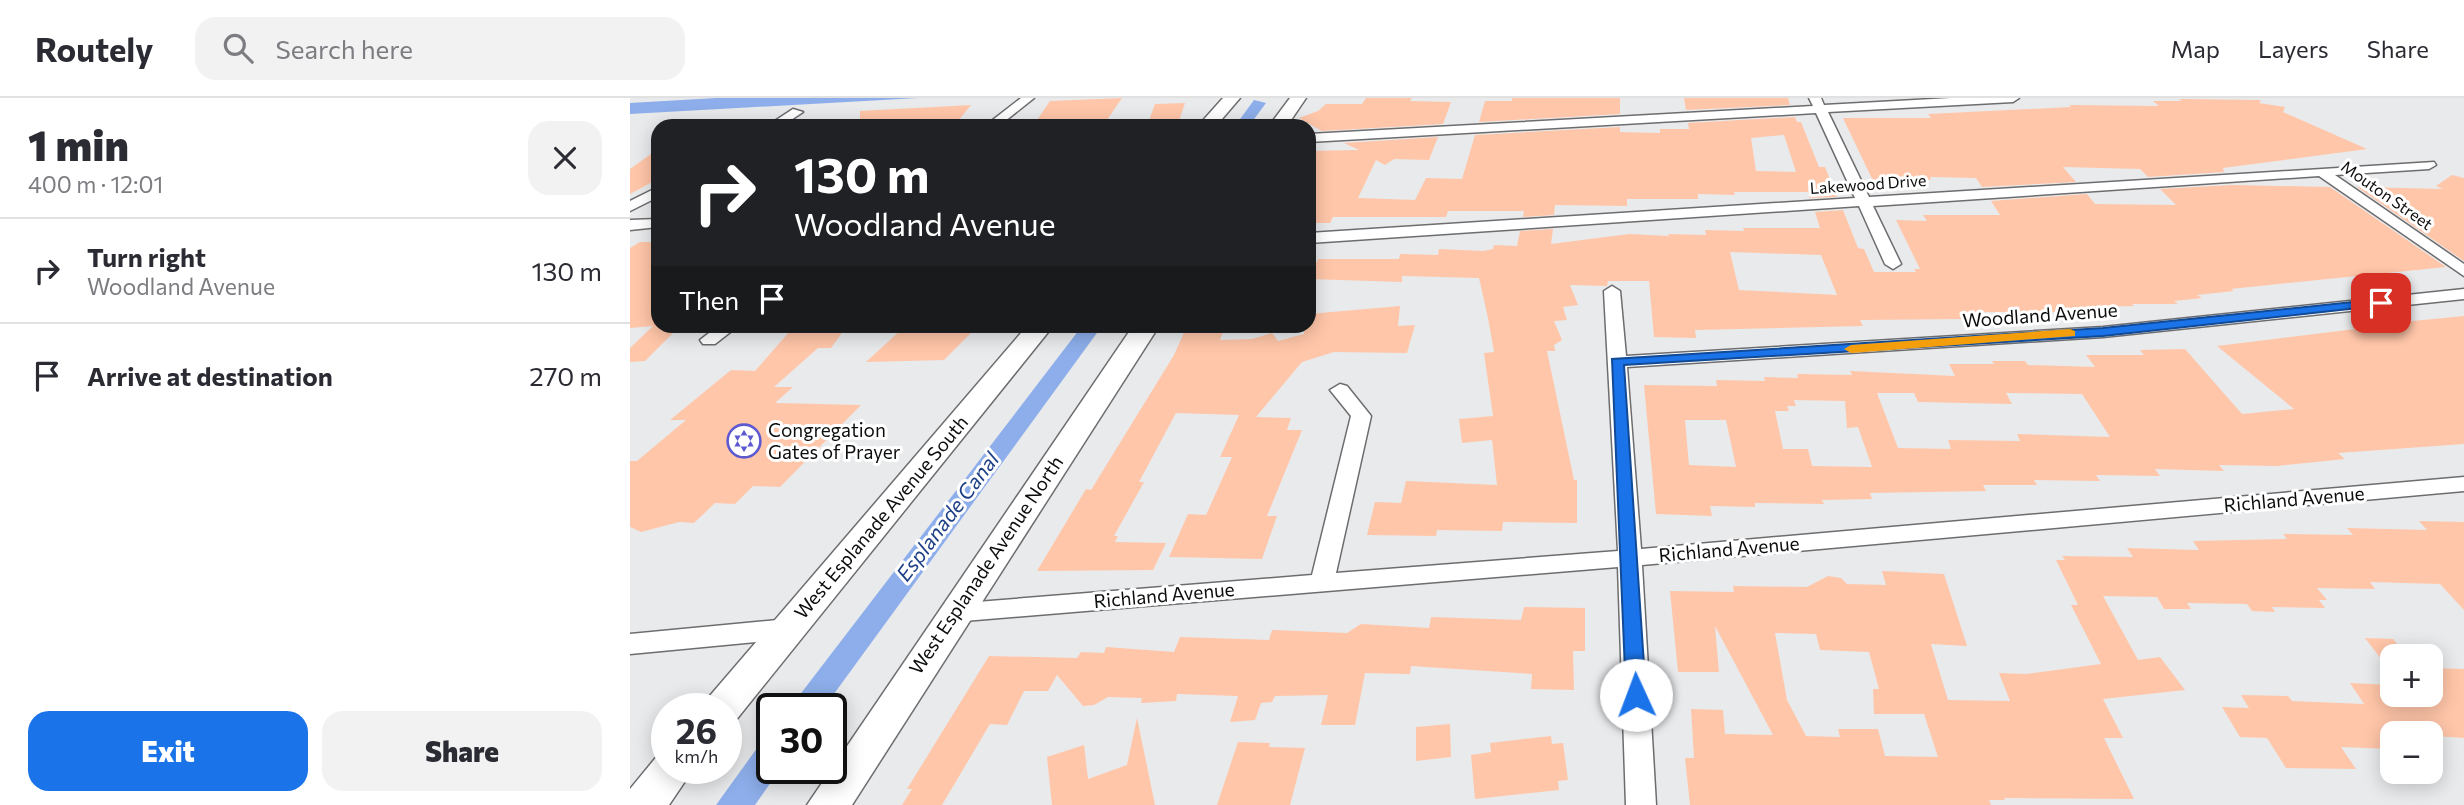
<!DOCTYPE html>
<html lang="en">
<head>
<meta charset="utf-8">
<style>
	:root { --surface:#fff; --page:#f2f2f3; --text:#2b2b33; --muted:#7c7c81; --line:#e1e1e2; --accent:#1a73e8 }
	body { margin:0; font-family:Commissioner,sans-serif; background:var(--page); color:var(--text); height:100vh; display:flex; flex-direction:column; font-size:26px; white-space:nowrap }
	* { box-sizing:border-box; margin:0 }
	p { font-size:23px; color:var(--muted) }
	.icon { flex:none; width:38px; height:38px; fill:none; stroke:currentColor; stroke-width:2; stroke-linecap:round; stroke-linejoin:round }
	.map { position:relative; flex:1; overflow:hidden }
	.sheet { display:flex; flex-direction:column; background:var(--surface); width:630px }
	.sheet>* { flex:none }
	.top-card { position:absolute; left:21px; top:21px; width:665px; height:214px; border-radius:21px; box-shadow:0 4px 18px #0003; background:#202124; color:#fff; overflow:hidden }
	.fabs { position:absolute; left:1750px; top:546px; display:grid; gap:14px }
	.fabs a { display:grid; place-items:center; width:63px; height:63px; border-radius:14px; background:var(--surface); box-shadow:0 4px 18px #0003; font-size:35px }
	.speed { position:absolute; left:21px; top:595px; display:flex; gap:14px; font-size:35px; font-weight:700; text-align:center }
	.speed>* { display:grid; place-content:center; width:91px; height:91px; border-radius:50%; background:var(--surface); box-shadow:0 4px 18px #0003; line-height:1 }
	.speed small { font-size:18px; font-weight:400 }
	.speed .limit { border:4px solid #111; border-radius:10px; background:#fff; color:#111 }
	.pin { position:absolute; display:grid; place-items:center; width:60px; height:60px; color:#fff; margin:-30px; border-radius:14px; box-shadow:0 4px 10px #0006 }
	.me { position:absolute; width:77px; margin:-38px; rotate:358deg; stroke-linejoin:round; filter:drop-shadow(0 0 5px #0008) }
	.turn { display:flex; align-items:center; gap:24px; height:147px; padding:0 28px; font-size:32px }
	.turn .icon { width:91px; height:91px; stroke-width:2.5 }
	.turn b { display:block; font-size:49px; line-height:60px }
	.then { display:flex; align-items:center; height:66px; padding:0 28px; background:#0003; gap:14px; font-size:26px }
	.round { display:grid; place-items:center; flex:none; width:74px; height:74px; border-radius:21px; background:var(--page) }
	.headline { display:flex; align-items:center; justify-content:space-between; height:119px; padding:0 28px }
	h1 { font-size:42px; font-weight:800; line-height:52px }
	.primary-button { display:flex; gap:14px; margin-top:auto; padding:14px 28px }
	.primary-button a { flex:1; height:80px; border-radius:21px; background:var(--accent); color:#fff; font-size:28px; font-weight:800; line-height:80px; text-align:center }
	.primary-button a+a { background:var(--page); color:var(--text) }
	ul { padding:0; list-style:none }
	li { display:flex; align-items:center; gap:21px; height:105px; padding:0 28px; border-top:2px solid var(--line) }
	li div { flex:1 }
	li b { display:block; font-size:26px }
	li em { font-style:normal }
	header { display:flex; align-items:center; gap:42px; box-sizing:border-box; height:98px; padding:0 35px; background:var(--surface); border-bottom:2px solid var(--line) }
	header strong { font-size:33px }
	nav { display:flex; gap:38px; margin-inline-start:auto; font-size:24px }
	.search { width:490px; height:63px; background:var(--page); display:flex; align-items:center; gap:18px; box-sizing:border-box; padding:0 24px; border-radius:21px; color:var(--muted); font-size:26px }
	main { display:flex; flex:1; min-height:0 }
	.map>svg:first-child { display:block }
</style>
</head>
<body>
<header>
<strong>Routely</strong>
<div class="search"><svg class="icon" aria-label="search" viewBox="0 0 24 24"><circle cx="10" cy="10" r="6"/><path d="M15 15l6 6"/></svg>Search here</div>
<nav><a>Map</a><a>Layers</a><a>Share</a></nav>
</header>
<main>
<section class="sheet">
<div class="headline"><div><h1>1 min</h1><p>400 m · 12:01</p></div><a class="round"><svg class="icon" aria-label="close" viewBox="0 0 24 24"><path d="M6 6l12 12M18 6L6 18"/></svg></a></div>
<ul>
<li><svg class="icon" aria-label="right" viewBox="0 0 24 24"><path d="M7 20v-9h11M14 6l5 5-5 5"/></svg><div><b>Turn right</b><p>Woodland Avenue</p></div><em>130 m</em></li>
<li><svg class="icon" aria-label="arrive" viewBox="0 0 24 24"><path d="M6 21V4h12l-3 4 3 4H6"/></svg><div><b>Arrive at destination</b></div><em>270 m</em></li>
</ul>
<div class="primary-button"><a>Exit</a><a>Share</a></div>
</section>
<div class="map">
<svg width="1834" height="707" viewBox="0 0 1834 707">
	<rect width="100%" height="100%" fill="#e9eaec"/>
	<!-- water -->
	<polygon fill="#8daeea" points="86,0 288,0 0,16 0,5"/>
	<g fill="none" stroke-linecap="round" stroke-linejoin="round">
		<!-- canal -->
		<g fill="#8daeea" fill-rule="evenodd">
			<polygon points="624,2 636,5 619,28 605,28"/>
			<polygon points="452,228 472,228 193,611 159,611"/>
			<polygon points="142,642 142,670 151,670 125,707 86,707 130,646"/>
		</g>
	</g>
	<!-- building -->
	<g fill="#ffc6a9" fill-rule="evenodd">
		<polygon points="492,0 475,25 465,28 403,28 420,3"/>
		<polygon points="736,0 782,0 780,3 821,4 813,26 692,33 669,20 688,13 696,6 732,6"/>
		<polygon points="882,0 990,0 990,16 849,24 855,3 882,3"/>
		<polygon points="1054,0 1158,0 1160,7 1056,12"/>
		<polygon points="1549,1 1631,2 1629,5 1655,9 1653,14 1737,51 1593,70 1594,74 1518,79 1510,71 1433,69 1446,84 1352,89 1346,80 1300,79 1301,82 1268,81 1271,87 1245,87 1213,20 1301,20 1298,16 1441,9 1439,7 1529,8 1523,3 1552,3"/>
		<polygon points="555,5 549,23 542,23 540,28 517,28 525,6"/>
		<polygon points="341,7 324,28 230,28 230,13"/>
		<path d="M1165,19L1167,24H1171L1189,69H1195L1207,99L1180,100L1178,94H1104L1105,97L1068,96V101H997V108L925,107L924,117L893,119L894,113H818L816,119H703L700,125H679V53L729,52L714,45L808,39L799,62L764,61L755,67L746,62L728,100L785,102L796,80L832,81L845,37L990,29V34L1030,35V31H1059L1058,25ZM1154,37L1166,74L1126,73L1121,40Z"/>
		<polygon points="28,51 28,81 0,96 0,71"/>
		<polygon points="1822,77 1834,80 1834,163 1727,89 1813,91 1806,88"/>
		<path d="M1602,87L1700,89L1816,169L1610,190L1601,191L1604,193L1567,197L1572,200L1544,203L1548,206H1502L1504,208L1430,210L1432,213L1426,214H1331L1335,221L1230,222L1233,228L1065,232L1066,240L1024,239L1019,183H978L977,188L940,187L948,207L933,209L937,222L924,223L932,242L924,247L925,253H917L944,382H947V425L873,424L872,433L807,432L806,438L737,437L745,404L771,405L776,383L867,387L862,342L832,345L829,321L863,318L854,255L864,254L858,220L849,180L772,178V184L679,181L688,161H769L770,156L808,157L809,151L853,153L863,151L864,147L887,148L890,133L923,131L921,146L999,136L1039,138L1038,136L1076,137L1075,132L1114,133L1113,130H1190L1185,114L1213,112L1228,150L1234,151L1244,174H1286L1284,171H1290L1266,122L1297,123L1293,117H1370L1361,103L1457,96L1465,106L1546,107L1530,91ZM1100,154L1191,157L1207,197L1109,192Z"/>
		<polygon points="10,144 28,144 28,228 50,228 15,263 0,264 0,250 23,228 0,230 0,150"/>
		<polygon points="770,208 768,228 785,227 777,255 704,254 672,264 626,319 661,320 657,332 672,332 637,418 647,418 632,461 539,459 558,416 576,417 602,359 590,359 609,317 546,315 509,384 514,384 484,438 488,438 485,444 536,445 523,472 407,473 456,391 461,392 544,257 557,228 595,228 590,242 622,241 642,235 648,243 674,236 674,228 679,228 679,216"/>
		<path d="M1834,218V346L1708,355L1715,361L1647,368L1589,367L1594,373L1525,371L1530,378L1466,377L1470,383L1404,382L1407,387H1353L1356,393L1240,395L1242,401L1192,402L1194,406L1125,405V409L1080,408L1082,418L1026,416L1014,287L1087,288L1086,282L1135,283L1134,279L1168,280L1167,276L1222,277L1220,273L1325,278L1319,266H1364L1362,263H1395L1398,267L1465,269L1456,257H1514L1510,252L1555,251L1612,316L1664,311L1587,248L1725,231L1721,229ZM1247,295H1284L1288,304L1382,306L1376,295L1452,296L1480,339L1387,336L1390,343L1318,342L1321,351L1268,350ZM1164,302L1215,303L1217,330L1228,329L1242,369L1182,368L1178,351H1153L1145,313H1159L1157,308H1166ZM1055,322H1096L1106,369L1059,367Z"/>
		<polygon points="291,228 348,228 314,262 236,264 272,231 288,231"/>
		<polygon points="216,229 201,250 188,250 144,289 163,289 145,305 231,307 150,389 123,388 105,406 85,405 64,425 49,424 11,434 0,429 0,363 7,363 56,322 40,322 101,272 125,273 160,233"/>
		<path d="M1789,423L1834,424V512L1810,486L1740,484L1745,491L1687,490L1697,502H1689L1695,510L1642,509L1645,514L1622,513L1617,506L1557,505L1561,511H1534L1527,499L1473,498L1508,562L1530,559L1555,592L1473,601L1493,640H1474L1504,701L1374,700L1375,702H1359L1361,707H1060L1055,660H1064L1061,611L1093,612L1095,636L1143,637L1085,528L1089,574H1048L1040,493L1104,494L1103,488L1177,489L1198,478L1211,480L1217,486L1256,487L1252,473L1314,476L1337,548L1301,546L1318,602L1380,603L1369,575L1396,576L1471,566L1441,507H1448L1426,462H1435L1432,458L1503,459L1497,450L1569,452L1563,443L1657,441L1653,436L1723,437L1717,430L1797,432ZM1145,535L1186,536L1190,552L1239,554L1249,591H1243L1244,616H1294L1308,659L1255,658L1248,631H1208L1210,639L1176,638L1157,602Z"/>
		<polygon points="894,509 955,510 955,553 943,553 944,592 901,591 902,576 781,568 780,576 735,575 725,627 691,627 698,597 645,598 642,604 631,605 625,622 600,624 608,598 547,596 546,603 511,605 512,600 478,599 464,607 453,608 427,577 418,593 394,593 377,627 360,626 312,707 272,707 282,691 277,691 359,558 447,560 451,554 474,555 476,549 544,554 550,539 639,542 642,532 717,535 731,526 799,530 801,519 891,522"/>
		<polygon points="1735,540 1763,541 1777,558 1762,558 1762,575"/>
		<polygon points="1801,570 1834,571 1834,640 1762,635 1762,651 1711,649 1726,671 1656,670 1637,640 1610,639 1592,609 1619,610 1611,597 1658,598 1662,603 1734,606 1720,585 1762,587 1762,597 1801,597"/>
		<polygon points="507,620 525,707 422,707 417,659 454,647 458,681 497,667"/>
		<polygon points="820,626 821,659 786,663 786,629"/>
		<polygon points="921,638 922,646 933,645 938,682 928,683 929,692 845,701 841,657 861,654 860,645"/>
		<polygon points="608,644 640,645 639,649 675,650 660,707 587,707"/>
	</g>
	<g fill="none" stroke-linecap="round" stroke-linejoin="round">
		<defs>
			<g id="minor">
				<polygon points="391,0 404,0 369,28 355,28"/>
				<polygon points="1179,0 1191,0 1194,7 1321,0 1389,0 1383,4 1198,14 1239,99 1804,64 1806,67 1799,71 1705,77 1834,166 1834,178 1689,78 1243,108 1271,166 1263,171 1255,166 1229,108 679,145 679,135 1225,100 1186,15 679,44 679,36 1183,8"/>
				<polygon points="163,11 173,14 152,28 137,28"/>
				<polygon points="28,89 28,99 0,113 0,103"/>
				<polygon points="28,121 28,129 0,132 0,122"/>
				<polygon points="982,188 990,193 996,258 1473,229 1834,191 1834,201 1473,239 997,269 1011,451 1834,379 1834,393 1012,467 1026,707 996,707 988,469 322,524 313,522 309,515 313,508 322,506 682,477 721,318 700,292 710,286 717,288 741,318 706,475 988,453 974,193"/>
				<polygon points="88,228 108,228 85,246 73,246 70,242"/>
				<polygon points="158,521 167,524 171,531 167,538 158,541 0,556 0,536"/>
			</g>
			<g id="secondary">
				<polygon points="593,0 610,0 586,28 568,28"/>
				<polygon points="660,0 676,0 657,28 639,28"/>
				<polygon points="397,228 423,228 106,622 96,626 96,611 72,611 78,600"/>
				<polygon points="503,228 529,228 222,707 177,707"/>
				<polygon points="37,654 37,670 64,670 39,707 0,707 0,691 28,657"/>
			</g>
		</defs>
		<!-- minor casing -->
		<use href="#minor" stroke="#6d6d6f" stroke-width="3"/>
		<!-- secondary casing -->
		<use href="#secondary" stroke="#6d6d6f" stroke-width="3"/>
		<!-- minor -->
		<use href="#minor" fill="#fff" fill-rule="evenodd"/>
		<!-- secondary -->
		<use href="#secondary" fill="#fff" fill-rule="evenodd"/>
	</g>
	<!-- route -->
	<polygon fill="#1a73e8" stroke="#114b97" stroke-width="2" points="1751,201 1757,205 1755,207 1473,238 994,267 1016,597 1013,603 999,603 996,597 982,261 1473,230"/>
	<!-- slow -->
	<polygon fill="#f59e0b" points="1440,231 1445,233 1445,238 1221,255 1214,251 1221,247"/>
	<!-- icons -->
	<defs>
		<symbol id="synagogue-ring" viewBox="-11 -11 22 22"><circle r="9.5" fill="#fff" stroke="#5d59d1" stroke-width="1.5"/><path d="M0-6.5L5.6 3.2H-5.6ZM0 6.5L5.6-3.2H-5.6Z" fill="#5d59d1"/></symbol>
	</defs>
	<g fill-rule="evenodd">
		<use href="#synagogue-ring" x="95" y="324" width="38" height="38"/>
	</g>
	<g text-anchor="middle" stroke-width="6" stroke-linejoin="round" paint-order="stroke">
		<!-- far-street labels -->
		<g font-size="16" fill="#0b0c0c" stroke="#fff">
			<text transform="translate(1238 86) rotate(-4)" y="6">Lakewood Drive</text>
			<text transform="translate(1757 97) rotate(35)" y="6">Mouton Street</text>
		</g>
		<!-- street labels -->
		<g font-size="19" fill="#0b0c0c" stroke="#fff">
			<text transform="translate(1410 217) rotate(-4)" y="7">Woodland Avenue</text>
			<text transform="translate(1664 401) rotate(-5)" y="7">Richland Avenue</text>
			<text transform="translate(251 419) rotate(-50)" y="7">West Esplanade Avenue South</text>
			<text transform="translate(1099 451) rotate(-5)" y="7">Richland Avenue</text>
			<text transform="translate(356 467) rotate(-56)" y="7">West Esplanade Avenue North</text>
			<text transform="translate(534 497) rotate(-5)" y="7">Richland Avenue</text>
		</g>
		<!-- poi labels -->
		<g font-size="19" fill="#0b0c0c" stroke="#fff" text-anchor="start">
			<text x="138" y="339">Congregation<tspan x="138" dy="22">Gates of Prayer</tspan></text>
		</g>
		<!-- water labels -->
		<g font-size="21" font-style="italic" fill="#1d4087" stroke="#fff">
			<text transform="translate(318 419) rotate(-53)" y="7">Esplanade Canal</text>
		</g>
	</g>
</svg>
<div class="fabs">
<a>+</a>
<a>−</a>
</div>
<div class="speed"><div>26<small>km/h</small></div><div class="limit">30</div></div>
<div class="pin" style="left:1751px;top:205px;background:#d93025"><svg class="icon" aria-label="arrive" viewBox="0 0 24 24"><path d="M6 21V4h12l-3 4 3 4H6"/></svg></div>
<svg class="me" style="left:1006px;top:597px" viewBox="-20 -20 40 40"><circle r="19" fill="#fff"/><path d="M0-13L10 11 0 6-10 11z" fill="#1a73e8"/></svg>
<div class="top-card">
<div class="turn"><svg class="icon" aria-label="right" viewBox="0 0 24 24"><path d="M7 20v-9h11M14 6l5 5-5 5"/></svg><div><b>130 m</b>Woodland Avenue</div></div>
<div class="then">Then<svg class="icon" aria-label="arrive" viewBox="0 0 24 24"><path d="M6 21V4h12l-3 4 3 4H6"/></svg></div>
</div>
</div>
</main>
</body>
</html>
